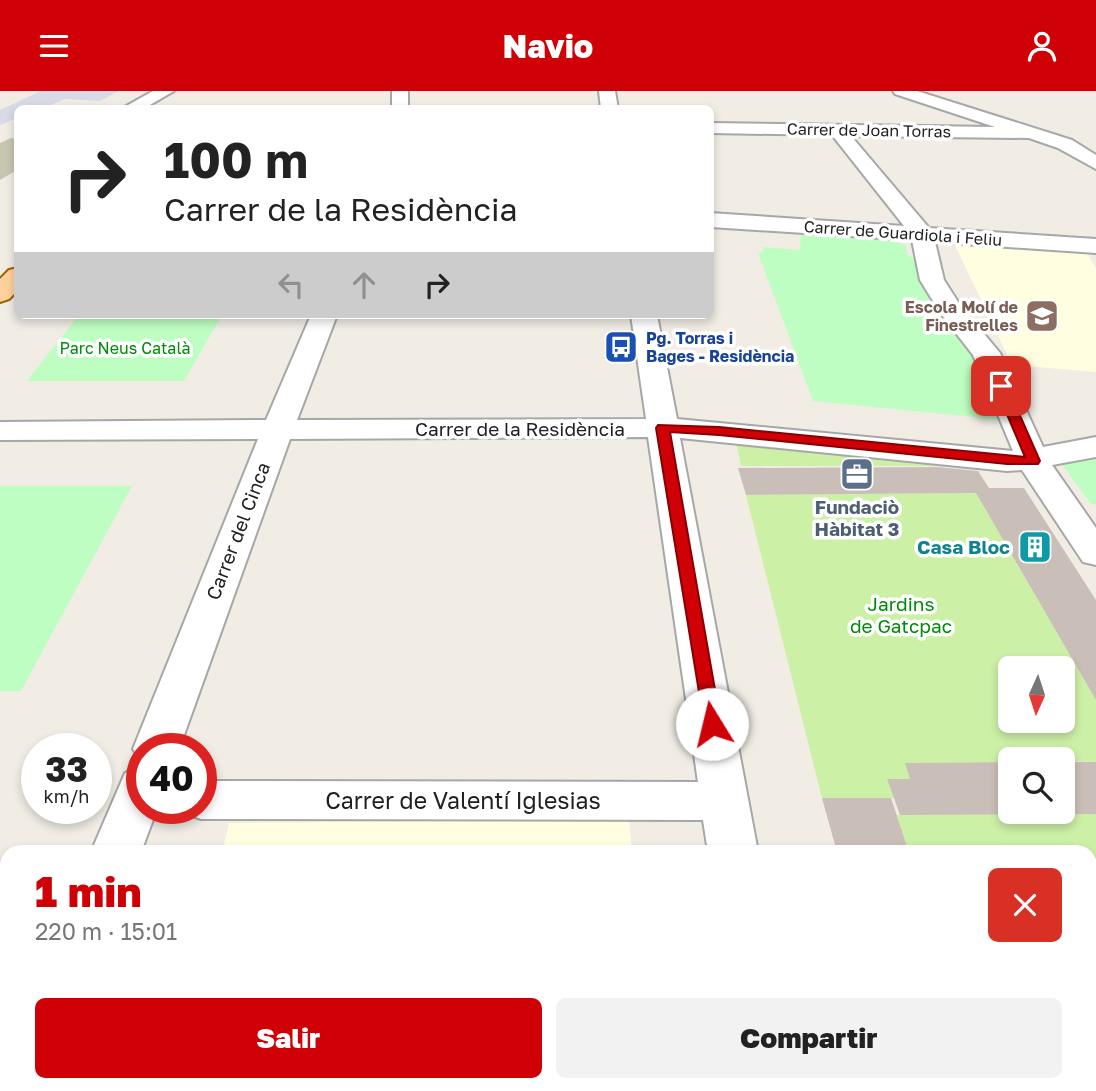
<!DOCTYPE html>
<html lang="es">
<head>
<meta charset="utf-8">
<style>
	:root { --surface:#fff; --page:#f2f2f2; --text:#222; --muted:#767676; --accent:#cf0006 }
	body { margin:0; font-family:"Golos Text",sans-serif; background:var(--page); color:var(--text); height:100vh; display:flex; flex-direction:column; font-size:26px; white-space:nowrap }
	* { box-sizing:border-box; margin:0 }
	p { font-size:23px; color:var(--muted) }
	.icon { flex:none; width:38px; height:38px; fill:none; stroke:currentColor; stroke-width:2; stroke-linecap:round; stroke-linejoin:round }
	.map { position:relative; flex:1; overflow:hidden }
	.side { position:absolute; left:0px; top:754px; width:1097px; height:247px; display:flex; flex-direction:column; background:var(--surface); border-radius:21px 21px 0 0; box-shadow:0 4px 10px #0003 }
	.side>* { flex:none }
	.guide { position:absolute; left:14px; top:14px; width:700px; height:214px; border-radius:10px; box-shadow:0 4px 10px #0003; background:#fff; color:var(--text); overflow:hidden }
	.needle { width:46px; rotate:183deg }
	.tools { position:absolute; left:998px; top:565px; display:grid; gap:14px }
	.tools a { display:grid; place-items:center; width:77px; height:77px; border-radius:10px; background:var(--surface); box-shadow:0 4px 10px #0003; font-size:35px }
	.speed { position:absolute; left:21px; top:642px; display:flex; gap:14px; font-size:35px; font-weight:700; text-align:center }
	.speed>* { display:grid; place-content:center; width:91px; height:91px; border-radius:50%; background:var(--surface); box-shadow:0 4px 10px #0003; line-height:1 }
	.speed small { font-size:18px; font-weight:400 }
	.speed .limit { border:10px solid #d22; background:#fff; color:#111 }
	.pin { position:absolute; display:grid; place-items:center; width:60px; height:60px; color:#fff; margin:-30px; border-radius:14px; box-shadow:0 4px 10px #0006 }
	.me { position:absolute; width:77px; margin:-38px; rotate:351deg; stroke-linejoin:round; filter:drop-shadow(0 0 5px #0008) }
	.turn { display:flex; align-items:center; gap:24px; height:147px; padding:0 35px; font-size:32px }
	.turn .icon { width:91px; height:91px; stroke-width:2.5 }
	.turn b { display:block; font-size:49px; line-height:60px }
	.lanes { display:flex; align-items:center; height:66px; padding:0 35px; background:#0003; justify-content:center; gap:35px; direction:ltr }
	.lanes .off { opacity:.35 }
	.round { display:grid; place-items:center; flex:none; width:74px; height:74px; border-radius:10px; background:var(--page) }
	.head { display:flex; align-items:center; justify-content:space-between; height:119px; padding:0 35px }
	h1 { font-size:42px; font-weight:800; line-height:52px; color:var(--accent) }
	.cta { display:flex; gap:14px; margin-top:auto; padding:14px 35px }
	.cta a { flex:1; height:80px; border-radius:10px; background:var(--accent); color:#fff; font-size:28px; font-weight:800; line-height:80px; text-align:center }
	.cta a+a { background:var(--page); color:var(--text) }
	header { display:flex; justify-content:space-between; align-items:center; height:91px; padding:0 35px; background:var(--accent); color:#fff; font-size:32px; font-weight:800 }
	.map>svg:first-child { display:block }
</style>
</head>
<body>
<header><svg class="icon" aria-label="menu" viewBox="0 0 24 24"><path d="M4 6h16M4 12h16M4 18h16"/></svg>Navio<svg class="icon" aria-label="person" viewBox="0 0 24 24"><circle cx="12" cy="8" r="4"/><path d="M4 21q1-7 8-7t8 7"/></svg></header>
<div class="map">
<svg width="1096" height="1000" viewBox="0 0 1096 1000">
	<rect width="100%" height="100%" fill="#f1ede5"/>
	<!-- education -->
	<g fill="#fffee0">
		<polygon points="953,150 1085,159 1096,177 1096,281 1012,274"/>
		<polygon points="629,728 632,761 222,761 229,732"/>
		<polygon points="157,994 653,994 653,1000 155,1000"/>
	</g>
	<!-- construction -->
	<polygon fill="#c7c6b0" points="11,47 17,48 17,79 0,89 0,52"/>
	<!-- grass -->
	<g fill="#cdf0a7" fill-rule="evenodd">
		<polygon points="745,349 984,375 741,375 737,355"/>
		<path d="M976,402L1096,609V671L1010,668V671L906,672L910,688H887L894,707H822L746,404ZM1010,578H1062V630H1010Z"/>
		<polygon points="1096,723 1096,1000 988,1000 986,994 1090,994 1090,761 909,761 897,724"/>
	</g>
	<!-- park -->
	<g fill="#bffec2">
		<polygon points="801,140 879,146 906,154 908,165 912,166 934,207 986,262 1003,329 813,310 758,162 763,161 763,156 800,159"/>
		<polygon points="79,224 222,224 184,290 27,290"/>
		<polygon points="1096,362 1096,414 1091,413 1058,368"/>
		<polygon points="0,395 132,395 21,600 0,600"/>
	</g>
	<!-- plaza -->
	<polygon fill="#d9dae7" points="41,0 119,0 100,10 66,8 42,17 18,18 17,27 0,34 0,19"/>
	<!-- building -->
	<g fill="#cabfb8">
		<polygon points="937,376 978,380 989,397 1024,397 1096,509 1096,609 976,402 746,404 738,377"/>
		<polygon points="1010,671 1010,721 1062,721 1062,671 1096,671 1096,723 900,724 887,688 910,688 905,672"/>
		<polygon points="822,707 891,707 909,761 837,761"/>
	</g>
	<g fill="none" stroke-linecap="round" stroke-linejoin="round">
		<defs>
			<g id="minor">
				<polygon points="153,0 174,0 143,18 121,18"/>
				<rect x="392" y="0" width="16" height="18"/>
				<polygon points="599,0 615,0 618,18 601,18"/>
				<polygon points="893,0 917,0 1072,49 1096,64 1096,78 1058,57 1029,47 851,45 929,137 1096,148 1096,162 935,151 944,189 960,214 1000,262 1043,356 1096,346 1096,366 1052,374 1096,437 1096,474 1083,471 1022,379 1007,380 680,347 758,761 708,761 703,729 201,728 184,722 182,718 201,718 201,690 698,691 648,346 290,348 179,658 142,658 142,671 133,658 258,348 0,349 0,331 266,329 311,224 337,224 297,329 646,328 631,224 657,224 677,328 1013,360 973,264 941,223 920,189 912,149 710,136 710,122 904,135 832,44 710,42 710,32 995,36 895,3"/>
				<polygon points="142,677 142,718 157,718 141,761 91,761 125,682"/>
				<polygon points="7,970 7,994 52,994 50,1000 0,1000 0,974"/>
				<polygon points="741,994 801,994 802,1000 742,1000"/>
			</g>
			<polygon id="major" points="18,177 18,199 9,208 0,211 0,188 9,179"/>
		</defs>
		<!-- minor casing -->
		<use href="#minor" stroke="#a7a7a7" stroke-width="4"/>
		<!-- major casing -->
		<use href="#major" stroke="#9b6300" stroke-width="4"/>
		<!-- minor -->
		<use href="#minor" fill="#fff" fill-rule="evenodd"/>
		<!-- major -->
		<use href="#major" fill="#ffd19c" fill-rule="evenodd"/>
	</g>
	<!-- route -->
	<polygon fill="#cf0006" stroke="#870004" stroke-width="2" points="1001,291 1007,295 1040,370 1038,373 1007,373 719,344 670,341 721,633 718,638 705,638 656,337 658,334 719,336 1025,366 995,295"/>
	<!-- icons -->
	<defs>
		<symbol id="school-square" viewBox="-11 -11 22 22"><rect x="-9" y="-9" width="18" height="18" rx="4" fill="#8d6e63" stroke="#fff"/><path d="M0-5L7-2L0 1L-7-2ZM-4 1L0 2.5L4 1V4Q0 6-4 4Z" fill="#fff"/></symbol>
		<symbol id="bus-square" viewBox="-11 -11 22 22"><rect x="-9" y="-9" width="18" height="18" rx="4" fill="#1a4fb4" stroke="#fff"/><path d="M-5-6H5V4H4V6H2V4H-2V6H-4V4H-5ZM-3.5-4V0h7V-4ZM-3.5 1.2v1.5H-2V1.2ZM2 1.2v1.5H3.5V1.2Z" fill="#fff"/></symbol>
		<symbol id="office-square" viewBox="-11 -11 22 22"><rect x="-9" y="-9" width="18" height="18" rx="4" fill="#5c6f8a" stroke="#fff"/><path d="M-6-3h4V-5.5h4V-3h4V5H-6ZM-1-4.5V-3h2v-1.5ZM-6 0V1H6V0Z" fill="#fff"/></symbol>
		<symbol id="building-square" viewBox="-11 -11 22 22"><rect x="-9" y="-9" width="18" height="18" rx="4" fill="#0f9aa8" stroke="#fff"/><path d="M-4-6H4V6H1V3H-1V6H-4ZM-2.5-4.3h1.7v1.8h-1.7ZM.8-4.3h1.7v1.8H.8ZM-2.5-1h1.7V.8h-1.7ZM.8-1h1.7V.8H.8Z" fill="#fff"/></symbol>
	</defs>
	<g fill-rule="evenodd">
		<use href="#school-square" x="1023" y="206" width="38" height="38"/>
		<use href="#bus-square" x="602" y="237" width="38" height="38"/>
		<use href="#office-square" x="838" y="364" width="38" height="38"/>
		<use href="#building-square" x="1016" y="437" width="38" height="38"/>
	</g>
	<g text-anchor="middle" stroke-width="7" stroke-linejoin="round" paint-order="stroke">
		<!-- far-street labels -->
		<g font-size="16" fill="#202020" stroke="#fff">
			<text transform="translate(869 39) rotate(1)" y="6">Carrer de Joan Torras</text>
			<text transform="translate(903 142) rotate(4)" y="6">Carrer de Guardiola i Feliu</text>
		</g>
		<!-- far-education labels -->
		<g font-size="16" font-weight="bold" fill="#785e54" stroke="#fff" text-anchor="end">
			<text x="1018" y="222">Escola Molí de<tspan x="1018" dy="18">Finestrelles</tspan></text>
		</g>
		<!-- far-transit labels -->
		<g font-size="16" font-weight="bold" fill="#164399" stroke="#fff" text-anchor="start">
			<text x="646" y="253">Pg. Torras i<tspan x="646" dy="18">Bages - Residència</tspan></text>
		</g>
		<!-- far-park labels -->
		<g font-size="16" fill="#018a08" stroke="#fff">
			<text x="125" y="263">Parc Neus Català</text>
		</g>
		<!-- street labels -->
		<g font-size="19" fill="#202020" stroke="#fff">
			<text x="520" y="345">Carrer de la Residència</text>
			<text transform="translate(238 440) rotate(-69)" y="7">Carrer del Cinca</text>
		</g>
		<!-- service labels -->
		<g font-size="19" font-weight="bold" fill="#4e5e75" stroke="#fff">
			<text x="857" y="423">Fundaciò<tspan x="857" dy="22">Hàbitat 3</tspan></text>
		</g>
		<!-- culture labels -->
		<g font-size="19" font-weight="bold" fill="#0d838f" stroke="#fff" text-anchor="end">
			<text x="1010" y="463">Casa Bloc</text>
		</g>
		<!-- park labels -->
		<g font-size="19" fill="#018a08" stroke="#fff">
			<text x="901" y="520">Jardins<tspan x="901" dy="22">de Gatcpac</tspan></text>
		</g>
		<!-- near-street labels -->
		<g font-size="23" fill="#202020" stroke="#fff">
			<text x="463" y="718">Carrer de Valentí Iglesias</text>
		</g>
	</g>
</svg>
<div class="tools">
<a><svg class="needle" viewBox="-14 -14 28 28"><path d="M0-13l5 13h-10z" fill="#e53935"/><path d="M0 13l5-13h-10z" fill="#767676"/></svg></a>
<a><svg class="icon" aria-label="search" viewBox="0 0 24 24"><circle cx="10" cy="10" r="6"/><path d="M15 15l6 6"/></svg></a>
</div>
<div class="speed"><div>33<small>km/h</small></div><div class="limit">40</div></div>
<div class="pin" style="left:1001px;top:295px;background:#d93025"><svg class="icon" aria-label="arrive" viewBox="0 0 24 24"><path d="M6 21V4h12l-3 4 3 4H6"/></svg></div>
<svg class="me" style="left:712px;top:633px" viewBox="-20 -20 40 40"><circle r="19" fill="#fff"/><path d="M0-13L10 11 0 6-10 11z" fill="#cf0006"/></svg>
<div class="guide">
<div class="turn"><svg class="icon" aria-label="right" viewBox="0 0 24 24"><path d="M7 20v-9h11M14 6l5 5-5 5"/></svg><div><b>100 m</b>Carrer de la Residència</div></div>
<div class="lanes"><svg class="icon off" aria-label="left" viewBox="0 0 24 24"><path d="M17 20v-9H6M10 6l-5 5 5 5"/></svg><svg class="icon off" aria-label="ahead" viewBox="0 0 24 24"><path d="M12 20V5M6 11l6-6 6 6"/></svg><svg class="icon" aria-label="right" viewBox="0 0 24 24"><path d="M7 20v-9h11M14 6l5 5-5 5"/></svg></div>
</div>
<section class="side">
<div class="head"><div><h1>1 min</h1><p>220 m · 15:01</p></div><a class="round" style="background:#d93025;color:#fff"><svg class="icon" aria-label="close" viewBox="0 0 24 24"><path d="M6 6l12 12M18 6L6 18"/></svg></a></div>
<div class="cta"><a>Salir</a><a>Compartir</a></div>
</section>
</div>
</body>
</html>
